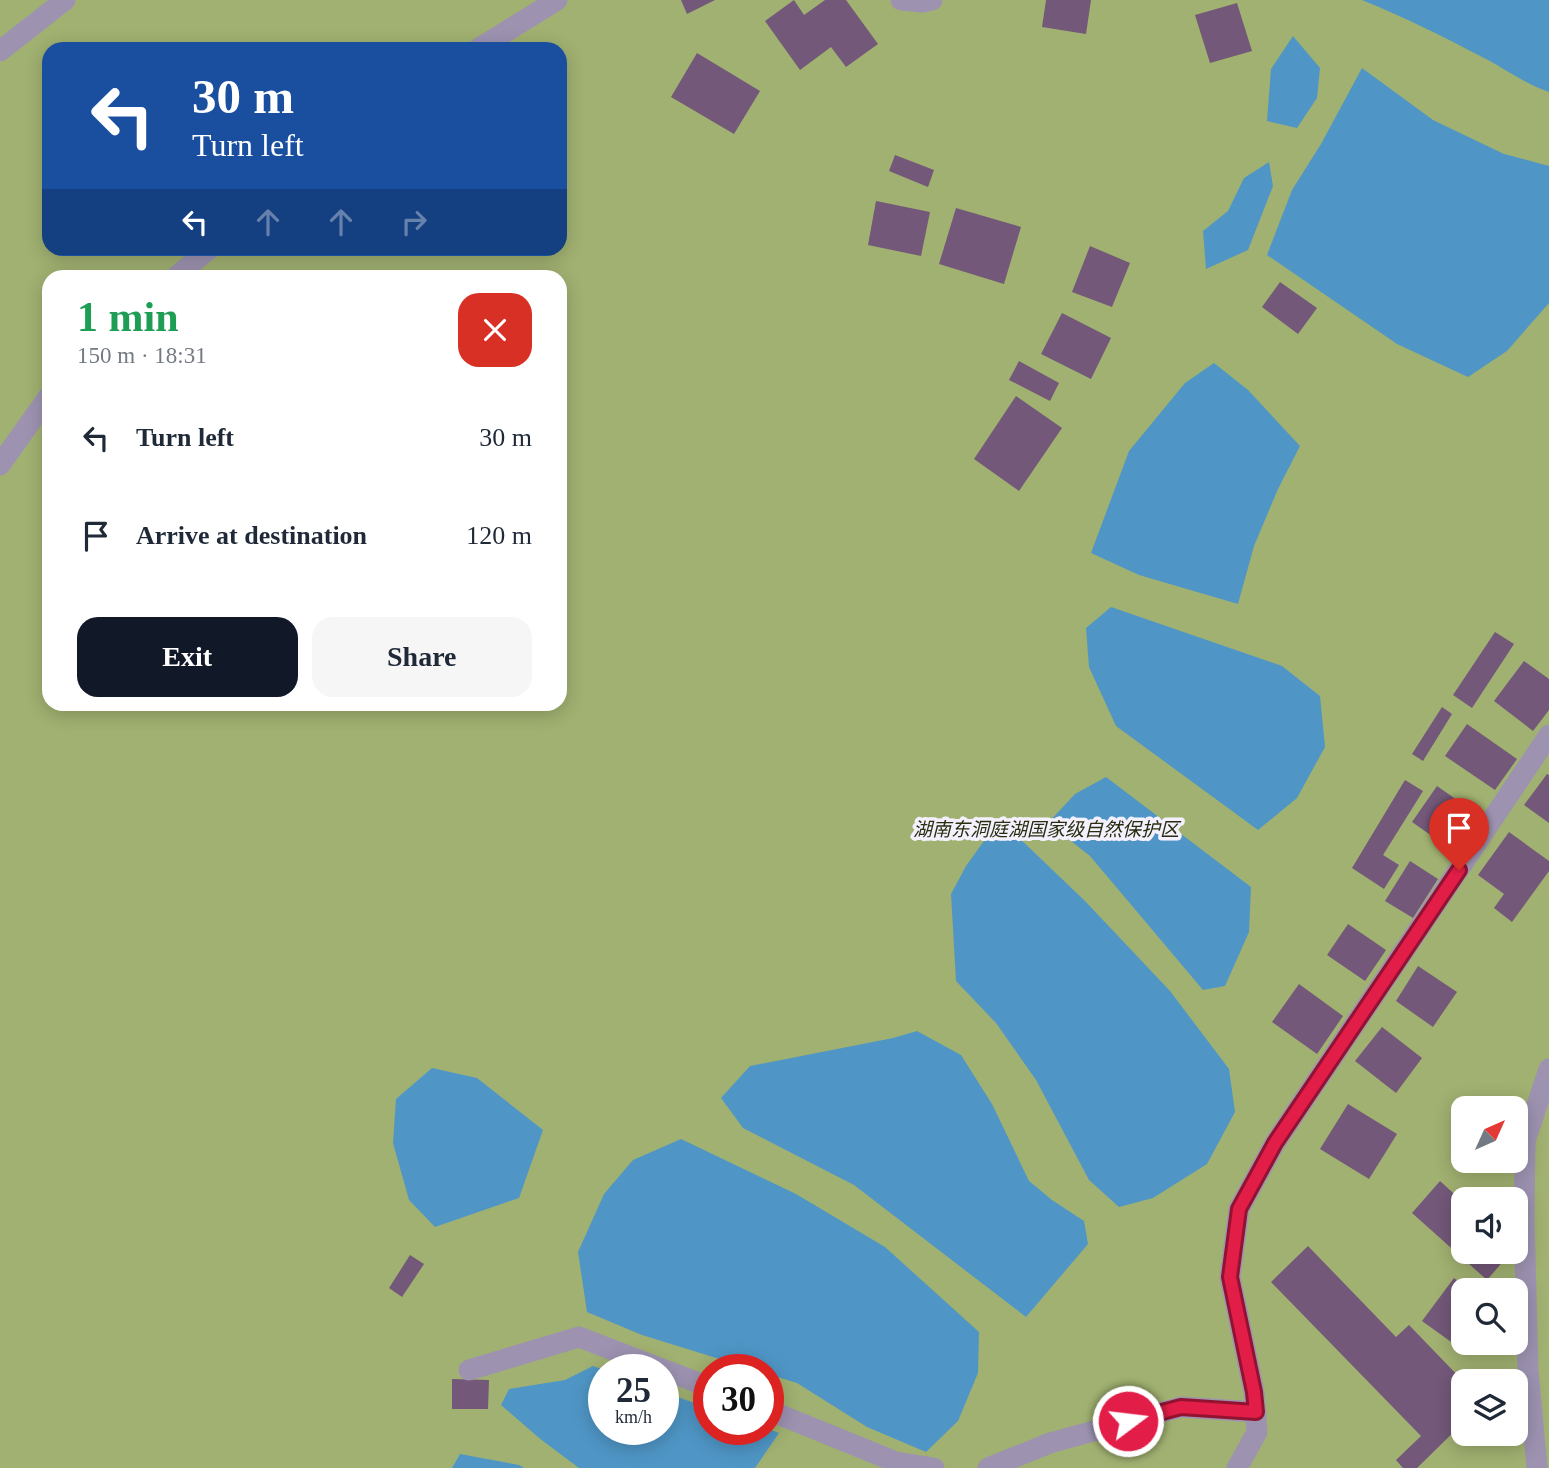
<!DOCTYPE html>
<html lang="en">
<head>
<meta charset="utf-8">
<style>
	:root { --surface:#fff; --page:#f6f6f7; --text:#1f2937; --muted:#747a83; --accent:#111827 }
	body { margin:0; font-family:"Times New Roman","Noto Sans SC",serif; background:var(--page); color:var(--text); height:100vh; display:flex; flex-direction:column; font-size:26px; white-space:nowrap }
	* { box-sizing:border-box; margin:0 }
	p { font-size:23px; color:var(--muted) }
	.icon { flex:none; width:38px; height:38px; fill:none; stroke:currentColor; stroke-width:2; stroke-linecap:round; stroke-linejoin:round }
	.map { position:relative; flex:1; overflow:hidden }
	.drawer { position:absolute; left:42px; top:270px; width:525px; height:441px; display:flex; flex-direction:column; background:var(--surface); border-radius:21px; box-shadow:0 4px 18px #0003 }
	.drawer>* { flex:none }
	.hud { position:absolute; left:42px; top:42px; width:525px; height:214px; border-radius:21px; box-shadow:0 4px 18px #0003; background:#1a4fa0; color:#fff; overflow:hidden }
	.needle { width:46px; rotate:45deg }
	.controls { position:absolute; left:1451px; top:1096px; display:grid; gap:14px }
	.controls a { display:grid; place-items:center; width:77px; height:77px; border-radius:14px; background:var(--surface); box-shadow:0 4px 18px #0003; font-size:35px }
	.speed { position:absolute; left:588px; top:1354px; display:flex; gap:14px; font-size:35px; font-weight:700; text-align:center }
	.speed>* { display:grid; place-content:center; width:91px; height:91px; border-radius:50%; background:var(--surface); box-shadow:0 4px 18px #0003; line-height:1 }
	.speed small { font-size:18px; font-weight:400 }
	.speed .limit { border:10px solid #d22; background:#fff; color:#111 }
	.pin { position:absolute; display:grid; place-items:center; width:60px; height:60px; color:#fff; margin:-72px -30px; border-radius:50% 50% 50% 0; rotate:-45deg; box-shadow:0 0 7px #0007 }
	.pin .icon { rotate:45deg }
	.me { position:absolute; width:77px; margin:-38px; rotate:75deg; stroke-linejoin:round; filter:drop-shadow(0 0 5px #0008) }
	.turn { display:flex; align-items:center; gap:24px; height:147px; padding:0 35px; font-size:32px }
	.turn .icon { width:91px; height:91px; stroke-width:2.5 }
	.turn b { display:block; font-size:49px; line-height:60px }
	.lanes { display:flex; align-items:center; height:66px; padding:0 35px; background:#0003; justify-content:center; gap:35px; direction:ltr }
	.lanes .off { opacity:.35 }
	.round { display:grid; place-items:center; flex:none; width:74px; height:74px; border-radius:21px; background:var(--page) }
	.headline { display:flex; align-items:center; justify-content:space-between; height:119px; padding:0 35px }
	h1 { font-size:42px; font-weight:700; line-height:52px; color:#1e9e55 }
	.cta { display:flex; gap:14px; margin-top:auto; padding:14px 35px }
	.cta a { flex:1; height:80px; border-radius:21px; background:var(--accent); color:#fff; font-size:28px; font-weight:700; line-height:80px; text-align:center }
	.cta a+a { background:var(--page); color:var(--text) }
	ul { padding:0; list-style:none }
	li { display:flex; align-items:center; gap:21px; height:98px; padding:0 35px }
	li div { flex:1 }
	li b { display:block; font-size:26px }
	li em { font-style:normal }
	.map>svg:first-child { display:block }
</style>
</head>
<body>
<div class="map">
<svg width="1549" height="1468" viewBox="0 0 1549 1468">
	<rect width="100%" height="100%" fill="#d8c9f5"/>
	<!-- green -->
	<path fill="#a1b171" fill-rule="evenodd" d="M0,0H1549V1468H0ZM49,49H560V248H49ZM49,276H560V704H49ZM1463,1108H1516V1160H1463ZM1463,1199H1516V1251H1463ZM1463,1290H1516V1342H1463ZM604,1370H663V1430H604ZM709,1370H768V1430H709ZM1463,1381H1516V1433H1463Z"/>
	<!-- water -->
	<g fill="#4f96c6">
		<path d="M1362,0H1549V92C1527,85 1507,70 1486,59C1446,38 1404,17 1362,0Z"/>
		<polygon points="1293,36 1320,68 1317,98 1297,128 1267,121 1271,69"/>
		<polygon points="1362,68 1433,120 1504,154 1549,166 1549,303 1507,351 1468,377 1397,344 1267,255 1292,190 1321,144"/>
		<polygon points="1269,162 1273,186 1248,250 1206,269 1203,231 1228,211 1244,178"/>
		<polygon points="1214,363 1248,390 1300,446 1278,489 1254,546 1238,604 1139,575 1091,553 1129,451 1185,383"/>
		<polygon points="1111,607 1282,666 1320,696 1325,747 1297,798 1258,830 1116,726 1089,667 1086,628"/>
		<polygon points="1106,777 1251,887 1249,932 1225,986 1203,990 1090,856 1048,823 1075,794"/>
		<polygon points="1014,833 1085,901 1170,991 1229,1069 1235,1112 1207,1164 1153,1198 1119,1207 1089,1180 1036,1080 996,1023 956,981 951,894 966,866 984,841"/>
		<polygon points="917,1031 961,1055 992,1104 1029,1181 1052,1200 1084,1221 1088,1244 1026,1317 854,1185 743,1128 721,1098 750,1066 893,1038"/>
		<polygon points="432,1068 477,1078 543,1130 519,1198 435,1227 409,1200 393,1143 396,1099"/>
		<polygon points="681,1139 796,1194 885,1247 979,1332 978,1373 958,1421 926,1452 867,1427 797,1383 768,1374 768,1370 755,1370 642,1335 587,1312 578,1252 604,1194 633,1160"/>
		<polygon points="593,1366 604,1370 604,1430 663,1430 663,1392 709,1408 709,1430 768,1429 779,1433 755,1468 579,1468 539,1438 501,1405 509,1389 565,1380"/>
		<polygon points="460,1454 519,1465 524,1468 452,1468"/>
	</g>
	<!-- building -->
	<g fill="#735879">
		<polygon points="681,0 715,0 687,14"/>
		<polygon points="794,0 804,15 825,0 846,0 878,44 846,67 831,47 800,70 765,21"/>
		<polygon points="1046,0 1091,0 1086,34 1042,27"/>
		<polygon points="1237,3 1252,51 1210,63 1195,15"/>
		<polygon points="697,53 760,91 734,134 671,97"/>
		<polygon points="895,155 934,170 928,187 889,171"/>
		<polygon points="876,201 930,212 921,256 868,245"/>
		<polygon points="956,208 1021,227 1004,284 939,264"/>
		<polygon points="1090,246 1130,263 1112,307 1072,292"/>
		<polygon points="1280,282 1317,308 1298,334 1262,307"/>
		<polygon points="1062,313 1111,338 1091,379 1041,354"/>
		<polygon points="1019,361 1059,383 1050,401 1009,380"/>
		<polygon points="1016,396 1062,428 1019,491 974,459"/>
		<polygon points="1495,632 1514,644 1472,708 1453,695"/>
		<polygon points="1524,661 1549,679 1549,710 1533,731 1494,701"/>
		<polygon points="1442,707 1452,714 1423,761 1412,754"/>
		<polygon points="1467,724 1517,759 1495,790 1445,756"/>
		<polygon points="1547,774 1549,775 1549,823 1524,805"/>
		<polygon points="1405,780 1423,791 1383,855 1399,865 1384,889 1352,868"/>
		<polygon points="1437,786 1477,814 1452,850 1412,822"/>
		<polygon points="1509,832 1549,861 1549,871 1512,922 1494,908 1504,894 1478,875"/>
		<polygon points="1410,861 1438,879 1413,918 1385,901"/>
		<polygon points="1348,924 1386,950 1365,981 1327,955"/>
		<polygon points="1418,966 1457,992 1433,1027 1396,1001"/>
		<polygon points="1299,984 1343,1016 1317,1054 1272,1022"/>
		<polygon points="1382,1027 1422,1058 1396,1093 1355,1061"/>
		<polygon points="1348,1104 1397,1134 1369,1179 1320,1149"/>
		<polygon points="1440,1181 1463,1202 1463,1251 1512,1251 1487,1280 1412,1213"/>
		<polygon points="1308,1246 1396,1337 1409,1325 1463,1381 1463,1423 1417,1468 1403,1468 1396,1460 1421,1436 1271,1282"/>
		<polygon points="410,1255 424,1264 402,1297 389,1288"/>
		<polygon points="1454,1278 1469,1290 1463,1290 1463,1342 1477,1342 1468,1354 1422,1321"/>
		<polygon points="452,1379 489,1380 488,1409 452,1409"/>
	</g>
	<g fill="none" stroke-linecap="round" stroke-linejoin="round">
		<!-- minor -->
		<g stroke="#9d93b1" stroke-width="21">
			<polyline points="901,0 923,2 932,0"/>
			<polyline points="478,49 557,0"/>
			<polyline points="0,51 65,0"/>
			<polyline points="177,276 210,248"/>
			<polyline points="0,465 49,396"/>
			<polyline points="469,1370 579,1337 709,1387"/>
			<polyline points="768,1410 896,1462 934,1468"/>
			<polyline points="988,1468 1050,1443 1181,1407 1256,1412"/>
			<polyline points="1237,1468 1257,1432 1254,1392 1230,1277 1239,1209 1275,1143 1549,735"/>
			<polyline points="1537,1468 1528,1371 1524,1217 1525,1141 1549,1069"/>
		</g>
	</g>
	<g fill="none" stroke-linecap="round" stroke-linejoin="round">
		<defs>
			<polyline id="route" points="1128,1421 1181,1407 1256,1412 1254,1392 1230,1277 1239,1209 1275,1143 1459,870"/>
		</defs>
		<!-- route casing -->
		<use href="#route" stroke="#92132f" stroke-width="18"/>
		<!-- route -->
		<use href="#route" stroke="#e11d48" stroke-width="12"/>
	</g>
	<g text-anchor="middle" stroke-width="7" stroke-linejoin="round" paint-order="stroke">
		<!-- park labels -->
		<g font-size="19" font-style="italic" fill="#272e0d" stroke="#f4f0fe">
			<text x="1046" y="836">湖南东洞庭湖国家级自然保护区</text>
		</g>
	</g>
</svg>
<div class="controls">
<a><svg class="needle" viewBox="-14 -14 28 28"><path d="M0-13l5 13h-10z" fill="#e53935"/><path d="M0 13l5-13h-10z" fill="#747a83"/></svg></a>
<a><svg class="icon" aria-label="sound" viewBox="0 0 24 24"><path d="M4 9h4l5-4v14l-5-4H4zM17 9q2 3 0 6"/></svg></a>
<a><svg class="icon" aria-label="search" viewBox="0 0 24 24"><circle cx="10" cy="10" r="6"/><path d="M15 15l6 6"/></svg></a>
<a><svg class="icon" aria-label="layers" viewBox="0 0 24 24"><path d="M12 4l9 5-9 5-9-5zM3 14l9 5 9-5"/></svg></a>
</div>
<div class="speed"><div>25<small>km/h</small></div><div class="limit">30</div></div>
<div class="pin" style="left:1459px;top:870px;background:#d93025"><svg class="icon" aria-label="arrive" viewBox="0 0 24 24"><path d="M6 21V4h12l-3 4 3 4H6"/></svg></div>
<svg class="me" style="left:1128px;top:1421px" viewBox="-20 -20 40 40"><circle r="17" fill="#e11d48" stroke="#fff" stroke-width="3"/><path d="M0-11L8 9 0 5-8 9z" fill="#fff"/></svg>
<div class="hud">
<div class="turn"><svg class="icon" aria-label="left" viewBox="0 0 24 24"><path d="M17 20v-9H6M10 6l-5 5 5 5"/></svg><div><b>30 m</b>Turn left</div></div>
<div class="lanes"><svg class="icon" aria-label="left" viewBox="0 0 24 24"><path d="M17 20v-9H6M10 6l-5 5 5 5"/></svg><svg class="icon off" aria-label="ahead" viewBox="0 0 24 24"><path d="M12 20V5M6 11l6-6 6 6"/></svg><svg class="icon off" aria-label="ahead" viewBox="0 0 24 24"><path d="M12 20V5M6 11l6-6 6 6"/></svg><svg class="icon off" aria-label="right" viewBox="0 0 24 24"><path d="M7 20v-9h11M14 6l5 5-5 5"/></svg></div>
</div>
<section class="drawer">
<div class="headline"><div><h1>1 min</h1><p>150 m · 18:31</p></div><a class="round" style="background:#d93025;color:#fff"><svg class="icon" aria-label="close" viewBox="0 0 24 24"><path d="M6 6l12 12M18 6L6 18"/></svg></a></div>
<ul>
<li><svg class="icon" aria-label="left" viewBox="0 0 24 24"><path d="M17 20v-9H6M10 6l-5 5 5 5"/></svg><div><b>Turn left</b></div><em>30 m</em></li>
<li><svg class="icon" aria-label="arrive" viewBox="0 0 24 24"><path d="M6 21V4h12l-3 4 3 4H6"/></svg><div><b>Arrive at destination</b></div><em>120 m</em></li>
</ul>
<div class="cta"><a>Exit</a><a>Share</a></div>
</section>
</div>
</body>
</html>
